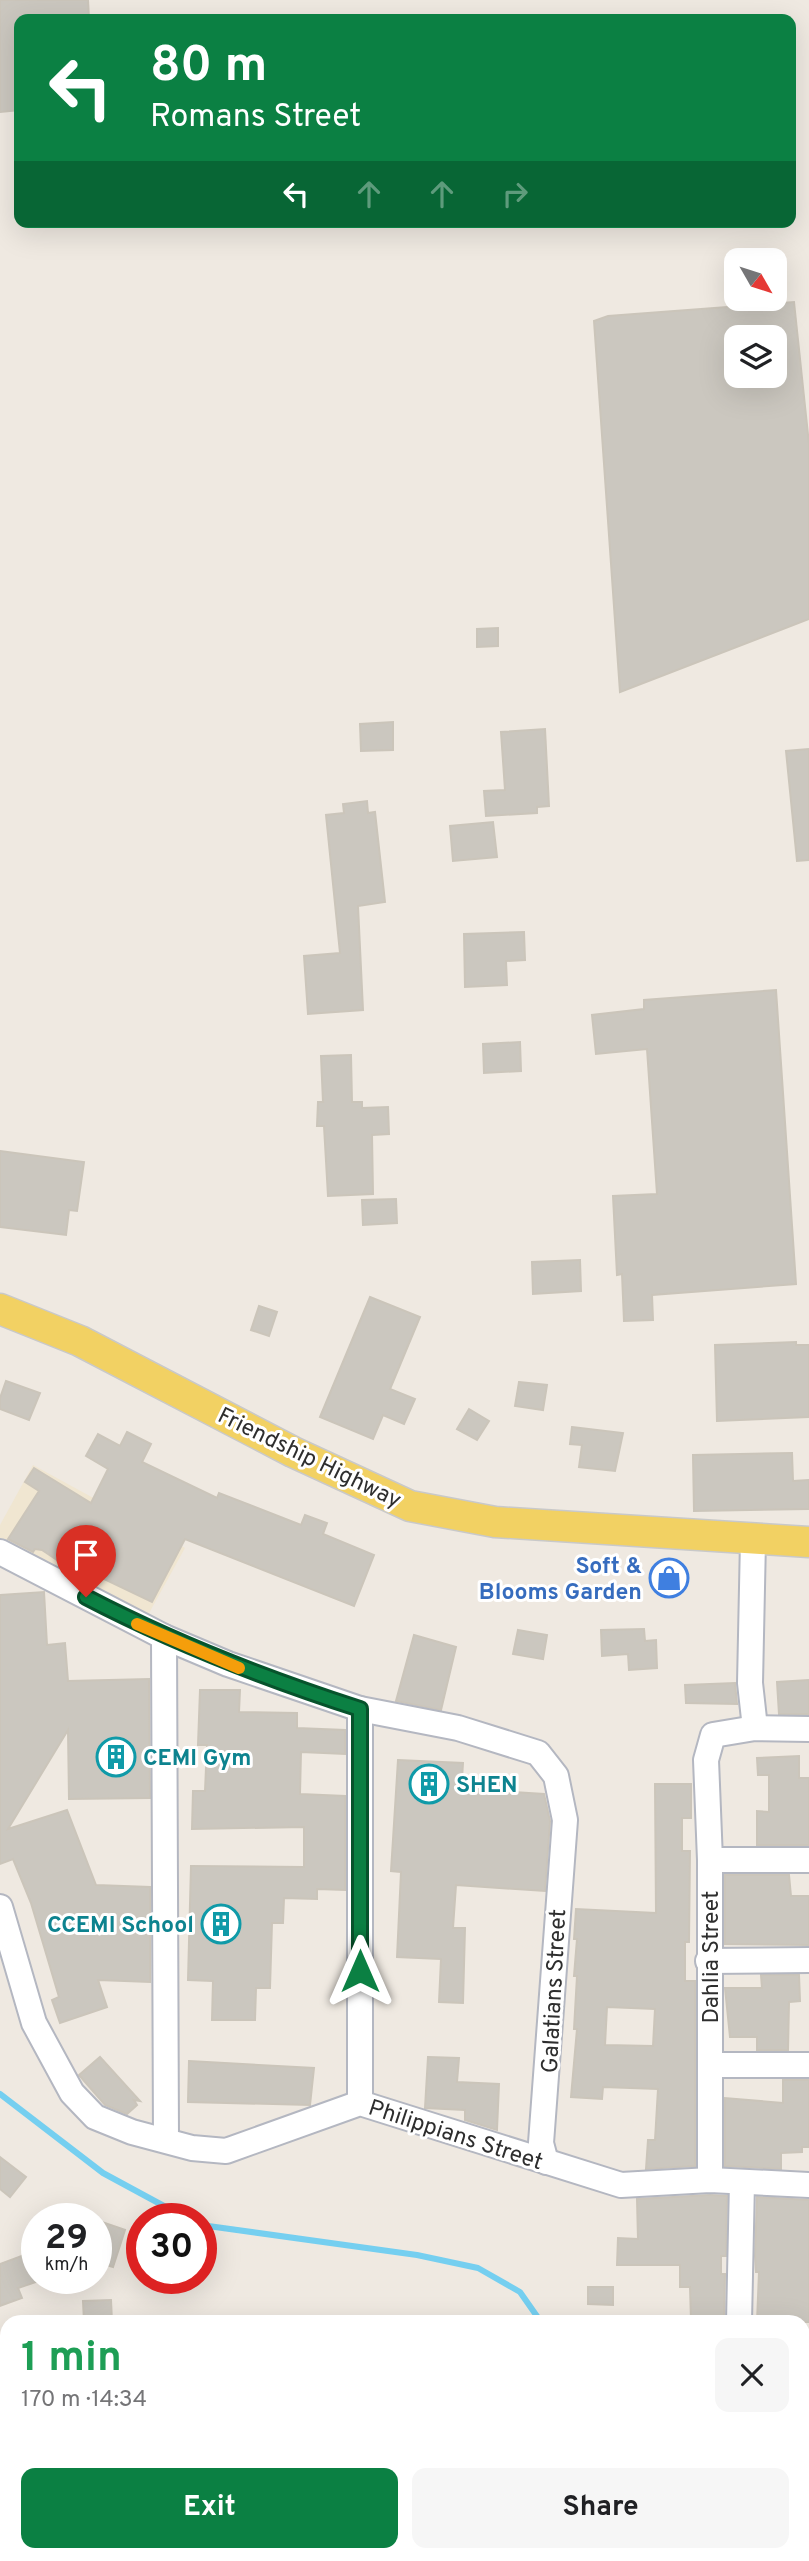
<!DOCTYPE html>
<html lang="en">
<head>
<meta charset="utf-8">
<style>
	:root { --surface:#fff; --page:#f6f6f6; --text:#202124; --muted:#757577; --accent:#0b8043 }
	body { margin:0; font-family:Overpass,sans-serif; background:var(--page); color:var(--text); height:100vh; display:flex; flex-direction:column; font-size:26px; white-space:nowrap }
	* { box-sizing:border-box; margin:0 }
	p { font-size:23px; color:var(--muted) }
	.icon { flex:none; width:38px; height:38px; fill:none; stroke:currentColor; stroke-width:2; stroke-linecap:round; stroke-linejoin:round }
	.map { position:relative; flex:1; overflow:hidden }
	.sheet { position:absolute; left:0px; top:2315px; width:810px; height:247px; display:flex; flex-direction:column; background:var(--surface); border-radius:21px 21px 0 0; box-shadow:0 7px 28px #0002 }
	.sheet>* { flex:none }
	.hud { position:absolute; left:14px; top:14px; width:782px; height:214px; border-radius:14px; box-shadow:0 7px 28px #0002; background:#0b8043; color:#fff; overflow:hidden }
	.needle { width:46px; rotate:129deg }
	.controls { position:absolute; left:724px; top:248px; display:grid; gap:14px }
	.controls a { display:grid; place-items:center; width:63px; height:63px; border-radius:14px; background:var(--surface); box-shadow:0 7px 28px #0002; font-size:35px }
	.speed { position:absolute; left:21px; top:2203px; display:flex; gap:14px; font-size:35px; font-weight:700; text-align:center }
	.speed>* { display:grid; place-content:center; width:91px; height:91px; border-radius:50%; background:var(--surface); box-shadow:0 7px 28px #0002; line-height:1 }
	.speed small { font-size:18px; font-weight:400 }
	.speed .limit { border:10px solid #d22; background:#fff; color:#111 }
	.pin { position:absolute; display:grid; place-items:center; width:60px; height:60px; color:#fff; margin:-72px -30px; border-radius:50% 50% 50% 0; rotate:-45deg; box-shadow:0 0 7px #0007 }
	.pin .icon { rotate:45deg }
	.me { position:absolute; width:77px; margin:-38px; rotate:0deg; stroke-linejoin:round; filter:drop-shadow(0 0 5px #0008) }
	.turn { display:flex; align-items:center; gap:24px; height:147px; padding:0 21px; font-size:32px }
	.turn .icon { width:91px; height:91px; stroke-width:2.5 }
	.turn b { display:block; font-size:49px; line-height:60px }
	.lanes { display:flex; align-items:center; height:66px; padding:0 21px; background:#0003; justify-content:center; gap:35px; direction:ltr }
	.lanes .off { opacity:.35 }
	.round { display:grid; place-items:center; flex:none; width:74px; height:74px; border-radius:14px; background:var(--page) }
	.overview { display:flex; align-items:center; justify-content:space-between; height:119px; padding:0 21px }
	h1 { font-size:42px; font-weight:700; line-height:52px; color:#1e9e55 }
	.button { display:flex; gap:14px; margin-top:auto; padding:14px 21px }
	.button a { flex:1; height:80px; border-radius:14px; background:var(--accent); color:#fff; font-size:28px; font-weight:700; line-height:80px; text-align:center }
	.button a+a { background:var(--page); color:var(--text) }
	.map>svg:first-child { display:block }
</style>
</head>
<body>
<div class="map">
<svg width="809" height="2561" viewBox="0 0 809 2561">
	<rect width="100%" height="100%" fill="#efe9e1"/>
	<!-- education -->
	<polygon fill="#f0e6d1" points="33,1465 185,1548 143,1624 0,1546 0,1525"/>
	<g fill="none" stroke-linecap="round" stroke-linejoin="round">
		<!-- stream -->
		<g stroke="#75cff0" stroke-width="6">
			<polyline points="0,2094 103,2173 188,2219"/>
			<polyline points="201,2225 417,2255 478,2268 520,2292 541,2322"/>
			<polyline points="722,2555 725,2561"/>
		</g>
	</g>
	<!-- building -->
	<g fill="#cbc7bf" stroke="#cbc5ba" stroke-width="2" fill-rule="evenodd">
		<polygon points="0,0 88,0 89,19 19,19 19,110 0,112"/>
		<path d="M794,302L809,444V619L620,692L594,321L608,316ZM737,338H775V376H737Z"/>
		<polygon points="498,628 498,646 477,647 477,629"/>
		<polygon points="393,722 393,750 361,751 360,724"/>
		<polygon points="545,729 549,806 537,807 537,813 486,816 484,791 505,790 501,732"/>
		<polygon points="809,749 809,860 797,861 786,751"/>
		<polygon points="367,801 368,813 375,812 385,902 358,906 363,1010 308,1014 304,956 340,953 326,815 344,813 343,804"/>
		<polygon points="493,822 497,857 453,861 450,826"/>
		<polygon points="524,932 525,960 506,961 507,985 465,987 464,934"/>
		<polygon points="776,990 796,1284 652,1295 653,1320 624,1321 622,1274 617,1275 613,1196 657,1194 647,1049 596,1054 592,1015 644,1009 644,1000"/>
		<polygon points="520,1042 521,1071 484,1073 483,1044"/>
		<polygon points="351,1055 352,1102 362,1102 362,1108 388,1107 389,1134 372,1135 373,1194 328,1196 324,1126 317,1126 318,1102 323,1102 321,1056"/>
		<polygon points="0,1151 84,1162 77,1211 69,1210 66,1235 0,1227"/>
		<polygon points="396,1199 397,1223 363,1225 362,1200"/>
		<polygon points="580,1260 581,1291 533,1294 532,1262"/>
		<polygon points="370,1297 420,1317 390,1389 415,1399 404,1424 383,1415 373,1439 320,1417"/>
		<polygon points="259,1306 277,1312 269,1336 251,1330"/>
		<polygon points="796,1342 796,1345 809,1345 809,1417 717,1421 715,1345"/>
		<polygon points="6,1381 40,1393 29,1420 0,1409 0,1398"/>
		<polygon points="519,1382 547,1385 543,1410 515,1406"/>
		<polygon points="469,1409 489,1421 477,1440 457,1429"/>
		<polygon points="572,1427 623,1433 615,1471 579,1467 582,1445 570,1444"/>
		<polygon points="127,1432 151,1444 142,1462 217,1498 219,1493 301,1525 305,1515 327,1523 323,1534 374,1555 354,1606 185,1539 152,1602 75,1565 72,1570 42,1550 35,1549 33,1552 8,1539 39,1491 25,1482 34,1468 91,1503 108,1469 86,1456 98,1434 120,1446"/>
		<polygon points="792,1453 793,1481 809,1480 809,1509 694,1511 693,1455"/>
		<polygon points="44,1592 47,1645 65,1643 68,1681 149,1679 150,1798 69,1799 68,1730 8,1829 67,1810 96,1885 150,1887 150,1982 98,1980 107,2007 60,2023 52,2000 59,1997 31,1903 13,1859 0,1864 0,1595"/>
		<polygon points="644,1629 645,1641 656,1640 657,1668 629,1670 628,1654 602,1656 601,1630"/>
		<polygon points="518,1630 547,1635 543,1659 513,1654"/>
		<polygon points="414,1635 456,1647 441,1710 396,1701"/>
		<polygon points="809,1680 809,1714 779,1714 777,1682"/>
		<polygon points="735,1683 737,1704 686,1703 685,1685"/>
		<polygon points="200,1690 240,1690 239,1712 297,1713 297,1728 345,1730 345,1754 301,1752 300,1794 345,1796 345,1890 317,1889 317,1899 284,1898 283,1923 272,1923 270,1988 256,1988 255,2020 212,2020 213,1981 188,1980 191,1866 304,1867 304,1827 192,1829 193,1791 205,1791 207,1745 198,1745"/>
		<polygon points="799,1756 799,1778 809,1778 809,1845 757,1845 757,1811 769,1812 769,1775 758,1775 757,1758"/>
		<polygon points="398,1760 463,1763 462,1779 513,1782 513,1792 544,1794 550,1821 545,1891 456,1885 453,1928 465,1928 463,2003 439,2002 441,1959 397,1957 401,1872 391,1871"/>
		<path d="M655,1784H691V1818H682V1851H690L689,1942H685V1981H695V2166L646,2169L648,2140H655L658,2089L603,2087L602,2099L571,2097L577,2029H574L577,1976H574L577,1939H574L576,1909L656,1913ZM607,2007L655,2009L653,2046L605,2045Z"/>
		<polygon points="725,1875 789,1875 791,1896 809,1896 809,1945 725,1944"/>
		<polygon points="761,1975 799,1975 800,2001 789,2002 788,2050 757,2050 757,2037 730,2037 725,1988 762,1988"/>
		<polygon points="100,2057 140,2101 134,2100 137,2105 127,2114 105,2105 79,2075"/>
		<polygon points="428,2057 459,2058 457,2082 499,2084 497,2130 465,2120 465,2110 425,2108"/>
		<polygon points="189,2061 314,2068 310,2105 188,2102"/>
		<polygon points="783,2080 809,2080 809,2147 802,2147 802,2152 781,2153 781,2169 725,2166 725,2098 783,2103"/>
		<polygon points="0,2157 26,2177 10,2197 0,2189"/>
		<polygon points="710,2195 727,2196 726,2256 721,2256 721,2274 725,2274 724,2322 691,2320 690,2287 680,2287 680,2265 617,2265 618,2238 638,2239 637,2199"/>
		<polygon points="757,2197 809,2200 809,2322 757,2322 759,2272 756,2272 755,2256"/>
		<polygon points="96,2220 125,2230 113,2267 96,2262"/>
		<polygon points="32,2252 37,2278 42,2280 18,2288 22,2298 0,2306 0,2264"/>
		<polygon points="588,2287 613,2287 613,2305 588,2304"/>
		<polygon points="111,2300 112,2322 84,2322 83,2301"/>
	</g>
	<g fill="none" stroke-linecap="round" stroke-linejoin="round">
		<defs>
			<g id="minor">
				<polyline points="753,1540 750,1683 755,1728"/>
				<polyline points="0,1552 164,1637 228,1664 360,1709 458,1728 538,1753 556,1776 565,1820 541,2143 546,2162"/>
				<polyline points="164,1637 166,2140"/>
				<polyline points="360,1709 360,2103"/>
				<polyline points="710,1860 809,1860"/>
				<polyline points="0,1907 34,2023 72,2093 95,2117 132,2132 192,2148 226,2151 360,2103 621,2185 710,2180 809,2185"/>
				<polyline points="708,1961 809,1960"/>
				<polyline points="710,2065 809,2065"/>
				<polyline points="710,2180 710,1860 706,1760 713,1735 755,1728 809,1729"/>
				<polyline points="739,2322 742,2182"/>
				<polyline points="0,2387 7,2389"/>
				<polyline points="0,2420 7,2442"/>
				<polyline points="803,2487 809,2488"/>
				<polyline points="44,2555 46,2561"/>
				<polyline points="558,2555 560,2561"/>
				<polyline points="118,2561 137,2555"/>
			</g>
			<polyline id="major" points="0,1309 80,1341 293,1452 410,1506 495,1522 809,1542"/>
		</defs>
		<!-- minor casing -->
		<use href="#minor" stroke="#b4b7c1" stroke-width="28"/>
		<!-- major casing -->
		<use href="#major" stroke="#c9c9c9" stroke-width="33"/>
		<!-- minor -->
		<use href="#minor" stroke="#fff" stroke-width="24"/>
		<!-- major -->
		<use href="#major" stroke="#f2d163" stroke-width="30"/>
	</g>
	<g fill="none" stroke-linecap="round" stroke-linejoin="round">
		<defs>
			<path id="route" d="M86,1597C174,1643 264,1678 360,1709V1971"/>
		</defs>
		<!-- route casing -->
		<use href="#route" stroke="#07532c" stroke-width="18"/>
		<!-- route -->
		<use href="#route" stroke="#0b8043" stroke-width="12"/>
		<!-- slow -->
		<polyline stroke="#f59e0b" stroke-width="12" points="137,1624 239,1668"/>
	</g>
	<!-- icons -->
	<defs>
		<symbol id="shop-ring" viewBox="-11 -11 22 22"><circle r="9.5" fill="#fff" stroke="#3f7fe0" stroke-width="1.5"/><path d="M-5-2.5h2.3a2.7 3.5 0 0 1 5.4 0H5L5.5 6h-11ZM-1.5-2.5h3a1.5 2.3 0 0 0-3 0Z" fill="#3f7fe0"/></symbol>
		<symbol id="building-ring" viewBox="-11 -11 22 22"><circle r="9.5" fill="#fff" stroke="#0f9aa8" stroke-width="1.5"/><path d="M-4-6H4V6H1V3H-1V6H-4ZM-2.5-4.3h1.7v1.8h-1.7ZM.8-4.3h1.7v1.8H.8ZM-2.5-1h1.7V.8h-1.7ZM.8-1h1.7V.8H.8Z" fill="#0f9aa8"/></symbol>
	</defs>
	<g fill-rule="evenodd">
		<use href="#shop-ring" x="647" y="1556" width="44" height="44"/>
		<use href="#building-ring" x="94" y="1735" width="44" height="44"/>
		<use href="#building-ring" x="407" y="1762" width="44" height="44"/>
		<use href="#building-ring" x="199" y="1902" width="44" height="44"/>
	</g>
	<g text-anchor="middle" stroke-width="6" stroke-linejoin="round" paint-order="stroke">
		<!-- street labels -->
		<g font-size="23" fill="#2e2e2e" stroke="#fff">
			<text transform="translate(310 1457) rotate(26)" y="8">Friendship Highway</text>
			<text transform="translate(710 1957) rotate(-90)" y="8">Dahlia Street</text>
			<text transform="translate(553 1991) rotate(-87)" y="8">Galatians Street</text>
			<text transform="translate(456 2134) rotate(18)" y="8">Philippians Street</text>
		</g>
		<!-- shop labels -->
		<g font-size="23" font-weight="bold" fill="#366cbe" stroke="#fff" text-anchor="end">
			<text x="642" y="1573">Soft &amp;<tspan x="642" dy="26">Blooms Garden</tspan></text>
		</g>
		<!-- culture labels -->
		<g font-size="23" font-weight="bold" fill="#0d838f" stroke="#fff" text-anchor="start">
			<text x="143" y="1765">CEMI Gym</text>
			<text x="456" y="1792">SHEN</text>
			<text x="194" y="1932" text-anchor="end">CCEMI School</text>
		</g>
	</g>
</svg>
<div class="controls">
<a><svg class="needle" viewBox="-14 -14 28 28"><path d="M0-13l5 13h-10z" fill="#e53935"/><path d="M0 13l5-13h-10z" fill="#757577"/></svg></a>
<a><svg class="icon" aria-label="layers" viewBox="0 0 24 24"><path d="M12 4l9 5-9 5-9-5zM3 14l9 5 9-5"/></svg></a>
</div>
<div class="speed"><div>29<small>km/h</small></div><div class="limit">30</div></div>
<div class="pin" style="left:86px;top:1597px;background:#d93025"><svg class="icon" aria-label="arrive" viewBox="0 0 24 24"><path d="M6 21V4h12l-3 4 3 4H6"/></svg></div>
<svg class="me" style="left:360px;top:1971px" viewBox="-20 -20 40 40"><path d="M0-17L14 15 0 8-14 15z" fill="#0b8043" stroke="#fff" stroke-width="4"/></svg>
<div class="hud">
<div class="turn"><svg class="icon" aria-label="left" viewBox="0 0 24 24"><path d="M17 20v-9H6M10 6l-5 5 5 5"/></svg><div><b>80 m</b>Romans Street</div></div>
<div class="lanes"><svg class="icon" aria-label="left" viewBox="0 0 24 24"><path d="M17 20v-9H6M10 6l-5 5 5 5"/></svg><svg class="icon off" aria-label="ahead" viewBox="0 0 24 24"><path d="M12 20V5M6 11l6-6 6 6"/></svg><svg class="icon off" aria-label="ahead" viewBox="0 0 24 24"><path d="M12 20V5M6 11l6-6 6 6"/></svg><svg class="icon off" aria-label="right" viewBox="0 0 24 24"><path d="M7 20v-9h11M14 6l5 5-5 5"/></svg></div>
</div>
<section class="sheet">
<div class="overview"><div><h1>1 min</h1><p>170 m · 14:34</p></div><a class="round"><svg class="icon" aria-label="close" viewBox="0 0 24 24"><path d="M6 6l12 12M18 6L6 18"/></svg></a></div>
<div class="button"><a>Exit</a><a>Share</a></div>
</section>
</div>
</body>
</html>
